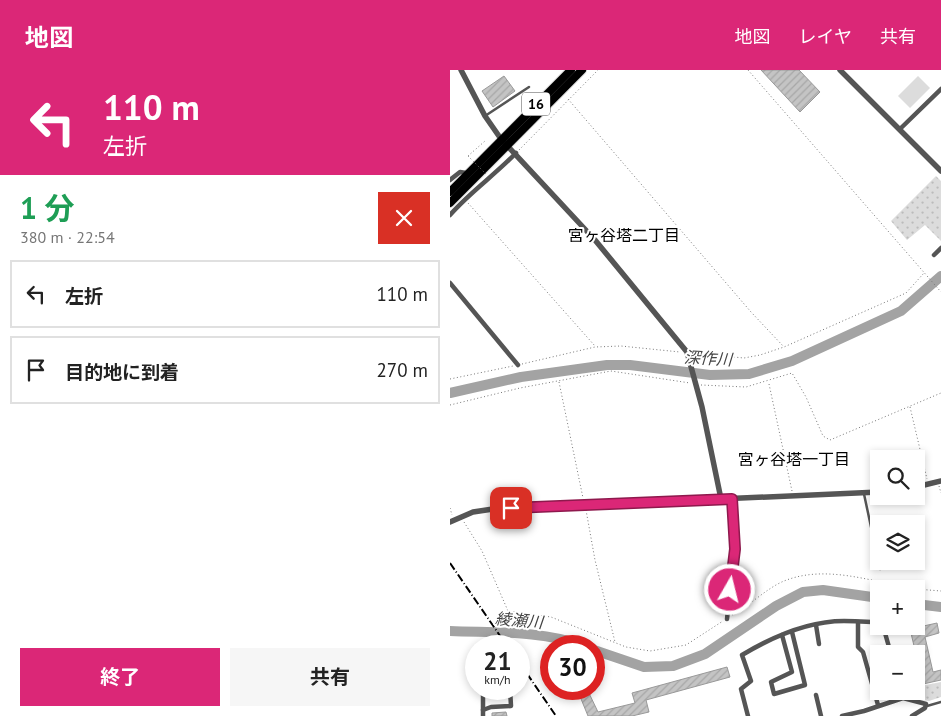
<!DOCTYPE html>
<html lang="ja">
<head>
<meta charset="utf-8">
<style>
	:root { --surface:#fff; --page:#f6f6f6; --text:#222; --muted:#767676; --line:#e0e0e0; --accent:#db2777 }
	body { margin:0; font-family:"PT Sans","Noto Sans JP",sans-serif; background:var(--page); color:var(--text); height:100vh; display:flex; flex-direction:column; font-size:19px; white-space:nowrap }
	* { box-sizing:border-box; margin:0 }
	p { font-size:16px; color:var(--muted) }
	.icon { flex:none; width:28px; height:28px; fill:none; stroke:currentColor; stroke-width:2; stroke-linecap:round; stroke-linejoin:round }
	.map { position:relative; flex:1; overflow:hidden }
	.panel { display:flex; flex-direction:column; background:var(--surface); width:450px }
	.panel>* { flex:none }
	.top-card { background:#db2777; color:#fff; overflow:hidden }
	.buttons { position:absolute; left:420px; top:380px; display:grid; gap:10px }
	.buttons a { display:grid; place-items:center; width:55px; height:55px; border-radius:0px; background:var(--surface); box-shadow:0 2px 8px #0003; font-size:25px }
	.speed { position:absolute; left:15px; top:565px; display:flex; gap:10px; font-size:25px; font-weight:700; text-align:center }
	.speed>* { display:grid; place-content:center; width:65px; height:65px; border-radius:50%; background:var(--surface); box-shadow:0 2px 8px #0003; line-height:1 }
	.speed small { font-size:12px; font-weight:400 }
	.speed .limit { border:8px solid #d22; background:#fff; color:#111 }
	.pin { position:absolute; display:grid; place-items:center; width:42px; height:42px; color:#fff; margin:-21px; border-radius:10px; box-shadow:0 2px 8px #0006 }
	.me { position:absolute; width:55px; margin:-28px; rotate:8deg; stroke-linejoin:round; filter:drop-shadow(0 0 4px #0008) }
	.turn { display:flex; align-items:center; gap:18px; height:105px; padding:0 20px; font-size:22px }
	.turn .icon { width:65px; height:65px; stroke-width:2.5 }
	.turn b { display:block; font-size:35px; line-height:42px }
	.round { display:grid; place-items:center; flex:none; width:52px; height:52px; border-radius:0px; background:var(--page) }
	.overview { display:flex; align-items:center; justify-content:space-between; height:85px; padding:0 20px }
	h1 { font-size:30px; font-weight:700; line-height:38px; color:#1e9e55 }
	.action { display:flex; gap:10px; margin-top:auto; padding:10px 20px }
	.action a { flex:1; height:58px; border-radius:0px; background:var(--accent); color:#fff; font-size:20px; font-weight:700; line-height:58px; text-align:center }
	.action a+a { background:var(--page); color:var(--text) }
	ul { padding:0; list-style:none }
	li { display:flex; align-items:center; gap:15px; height:68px; margin:0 10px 8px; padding:0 10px; border:2px solid var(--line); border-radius:0px }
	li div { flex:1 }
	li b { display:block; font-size:19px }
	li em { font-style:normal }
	header { display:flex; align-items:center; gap:30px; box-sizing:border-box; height:70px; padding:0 25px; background:var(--accent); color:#fff }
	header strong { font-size:24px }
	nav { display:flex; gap:28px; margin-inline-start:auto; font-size:18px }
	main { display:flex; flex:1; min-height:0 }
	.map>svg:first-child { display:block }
</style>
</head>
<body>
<header>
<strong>地図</strong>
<nav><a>地図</a><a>レイヤ</a><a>共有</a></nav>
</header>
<main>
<section class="panel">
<div class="top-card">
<div class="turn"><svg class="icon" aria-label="left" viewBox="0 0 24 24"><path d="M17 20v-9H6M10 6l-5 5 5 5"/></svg><div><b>110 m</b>左折</div></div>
</div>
<div class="overview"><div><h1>1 分</h1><p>380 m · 22:54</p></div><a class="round" style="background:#d93025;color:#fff"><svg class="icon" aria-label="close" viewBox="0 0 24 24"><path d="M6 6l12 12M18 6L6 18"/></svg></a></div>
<ul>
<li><svg class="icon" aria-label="left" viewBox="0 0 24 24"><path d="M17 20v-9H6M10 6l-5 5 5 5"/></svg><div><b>左折</b></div><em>110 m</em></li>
<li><svg class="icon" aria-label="arrive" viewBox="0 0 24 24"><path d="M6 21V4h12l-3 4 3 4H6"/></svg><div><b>目的地に到着</b></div><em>270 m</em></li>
</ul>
<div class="action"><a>終了</a><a>共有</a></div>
</section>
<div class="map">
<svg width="491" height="646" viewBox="0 0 491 646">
	<defs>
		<pattern id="grass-dots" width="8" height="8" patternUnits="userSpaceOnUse" patternTransform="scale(1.25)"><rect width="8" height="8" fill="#dcdcdc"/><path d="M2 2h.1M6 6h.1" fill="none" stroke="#bbb" stroke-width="1.8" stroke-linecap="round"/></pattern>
		<pattern id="building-hatch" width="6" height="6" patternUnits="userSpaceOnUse" patternTransform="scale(1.25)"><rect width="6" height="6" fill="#c4c4c4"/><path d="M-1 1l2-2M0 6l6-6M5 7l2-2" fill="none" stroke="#a7a7a7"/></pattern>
	</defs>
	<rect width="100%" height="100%" fill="#fff"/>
	<!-- grass -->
	<g fill="url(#grass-dots)">
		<polygon points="486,106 491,111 491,171 475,155 457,170 441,151"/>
		<polygon points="491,612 491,627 479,631 474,630 471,616"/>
	</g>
	<!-- pitch -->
	<polygon fill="#dcdcdc" points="468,6 480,18 460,38 448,26"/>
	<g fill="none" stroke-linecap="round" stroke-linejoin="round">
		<!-- river -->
		<g stroke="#a3a3a3" stroke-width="10">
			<polyline points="0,323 71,307 157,295 180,295 260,305 299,304 342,291 451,241 491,206"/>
			<polyline points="466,534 491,537"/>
			<path d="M0,561C46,563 90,560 135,576"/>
			<polyline points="144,580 194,597 223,596 255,584 326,536 353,522 373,520 429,528"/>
		</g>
	</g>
	<!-- building -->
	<g fill="url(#building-hatch)" stroke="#999">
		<polygon points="311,0 349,0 370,22 350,42"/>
		<polygon points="54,6 65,21 43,37 32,21"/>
		<polygon points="487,553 489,563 475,567 483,602 491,600 491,610 473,614 460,559"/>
		<polygon points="277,597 280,607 196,630 199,642 182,646 138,646 127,619 137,619 148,642 185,633 182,623"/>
		<polygon points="56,642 57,646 42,646 42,643"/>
	</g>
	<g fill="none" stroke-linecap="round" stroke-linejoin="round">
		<defs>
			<g id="trunk">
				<polyline points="0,122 121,0"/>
				<polyline points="0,133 132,0"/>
			</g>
		</defs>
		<!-- trunk casing -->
		<use href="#trunk" stroke="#dbdbdb" stroke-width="10"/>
		<!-- path -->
		<g stroke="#777" stroke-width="1" stroke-dasharray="1 2.5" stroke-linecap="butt">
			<polyline points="298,0 491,222"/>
			<polyline points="118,29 301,242 334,277"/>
			<polyline points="69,80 148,0"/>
			<polyline points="18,86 35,71"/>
			<polyline points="18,133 145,276"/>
			<polyline points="242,283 294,288 310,285 334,277 456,223 474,203"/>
			<polyline points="72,294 145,277 171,276 230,282"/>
			<polyline points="0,309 63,296"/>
			<polyline points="109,312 133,428"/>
			<polyline points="319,314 342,421"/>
			<polyline points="251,315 296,317 342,303 356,327 373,366 380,370 491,323"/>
			<polyline points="0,335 70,318 161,301 240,313"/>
			<polyline points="460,337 477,409"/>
			<polyline points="489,416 491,423"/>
			<polyline points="0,438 2,445"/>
			<polyline points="136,440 145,490 165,572"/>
			<polyline points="14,452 32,481 58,541 101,547 176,577 200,581 236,575 273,551"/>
			<polyline points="466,519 491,521"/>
			<path d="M282,545C299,536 317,518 334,511C376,494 423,512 465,519"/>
		</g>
		<!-- service -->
		<g stroke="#555" stroke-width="2.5">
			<polyline points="35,46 79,17"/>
			<polyline points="414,424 430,499"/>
			<polyline points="477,636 491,632"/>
		</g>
		<!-- minor -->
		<g stroke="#555" stroke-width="4.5">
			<polyline points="450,59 491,19"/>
			<polyline points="0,110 10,102 16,103"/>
			<path d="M0,145C20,122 45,105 66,83"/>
			<polyline points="484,185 491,178"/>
			<polyline points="0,213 68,295"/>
			<polyline points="277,549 285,479 282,429"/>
			<polyline points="408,552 408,577 413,582 428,635"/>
			<polyline points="366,555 369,574"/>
			<polyline points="433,556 441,584"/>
			<polyline points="332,565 342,602 321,612 324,624 355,615 342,562"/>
			<polyline points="366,625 371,646"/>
			<polyline points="33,640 41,637 61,636 60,619"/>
			<polyline points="33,646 33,625 41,619"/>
			<path d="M298,646L291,619L301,611L292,585C322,567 358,551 394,551C405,551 417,552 429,552"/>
			<polyline points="392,646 414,641 453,628 476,634 475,638 462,646"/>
		</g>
		<!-- tertiary -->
		<g stroke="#555" stroke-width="5.5">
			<polyline points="11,0 35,46 51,69 145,170 237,282 252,337 271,429"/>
			<polyline points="390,0 491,101"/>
			<polyline points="466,417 491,411"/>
			<polyline points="0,452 23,442 43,439 429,422"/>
		</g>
		<!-- trunk -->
		<use href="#trunk" stroke="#000" stroke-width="8"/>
		<!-- rail -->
		<g stroke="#000" stroke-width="2" stroke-dasharray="8 2.5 1 2.5" stroke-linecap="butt">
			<polyline points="0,493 57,576"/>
			<polyline points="69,592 106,646"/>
		</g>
		<!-- path-bridge -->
		<polyline stroke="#777" stroke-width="1" stroke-dasharray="1 2.5" stroke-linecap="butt" points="18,86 36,104"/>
	</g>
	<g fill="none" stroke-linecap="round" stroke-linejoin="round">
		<defs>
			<polyline id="route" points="61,438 282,429 285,479 280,520"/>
		</defs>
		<!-- route casing -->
		<use href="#route" stroke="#8e194d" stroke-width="12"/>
		<!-- route -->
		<use href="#route" stroke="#db2777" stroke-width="9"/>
	</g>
	<g text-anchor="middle" stroke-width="4" stroke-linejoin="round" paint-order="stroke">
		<!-- shield labels -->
		<rect fill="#fff" stroke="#4c4c4c" stroke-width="1" x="72" y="22.5" width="28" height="23" rx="4"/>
		<g font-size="14" font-weight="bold" fill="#000">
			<text x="86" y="39">16</text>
		</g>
		<!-- neighbourhood labels -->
		<g font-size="16" fill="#000" stroke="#fff">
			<text x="174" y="171">宮ヶ谷塔二丁目</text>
			<text x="344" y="395">宮ヶ谷塔一丁目</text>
		</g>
		<!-- water labels -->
		<g font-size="16" font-style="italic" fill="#444" stroke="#fff">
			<text transform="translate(258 288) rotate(3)" y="6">深作川</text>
			<text transform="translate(69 550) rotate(5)" y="6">綾瀬川</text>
		</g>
	</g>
</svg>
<div class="buttons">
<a><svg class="icon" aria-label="search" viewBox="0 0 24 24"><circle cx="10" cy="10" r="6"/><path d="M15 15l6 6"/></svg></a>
<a><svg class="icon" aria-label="layers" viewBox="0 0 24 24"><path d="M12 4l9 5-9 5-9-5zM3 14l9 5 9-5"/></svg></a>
<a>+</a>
<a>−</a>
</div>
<div class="speed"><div>21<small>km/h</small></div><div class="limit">30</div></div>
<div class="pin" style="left:61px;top:438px;background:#d93025"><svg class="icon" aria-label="arrive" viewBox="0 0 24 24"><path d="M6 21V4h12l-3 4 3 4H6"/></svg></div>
<svg class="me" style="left:280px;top:520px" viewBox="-20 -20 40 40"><circle r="17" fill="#db2777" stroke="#fff" stroke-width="3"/><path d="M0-11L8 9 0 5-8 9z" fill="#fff"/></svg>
</div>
</main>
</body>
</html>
